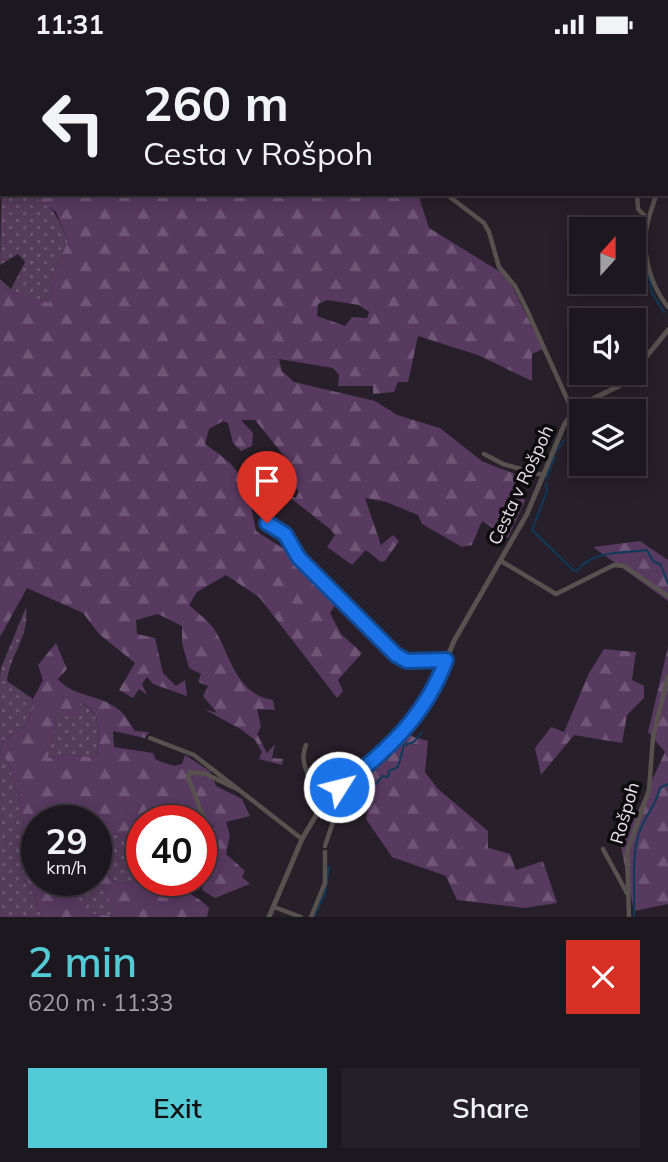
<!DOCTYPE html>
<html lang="en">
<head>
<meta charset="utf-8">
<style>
	:root { --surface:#1d171f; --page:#252028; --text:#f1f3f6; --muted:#a09fa4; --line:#3b363d; --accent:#52cbd7 }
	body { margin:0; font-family:Mulish,sans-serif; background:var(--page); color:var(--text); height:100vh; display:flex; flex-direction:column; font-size:26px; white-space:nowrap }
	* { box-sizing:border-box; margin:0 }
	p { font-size:23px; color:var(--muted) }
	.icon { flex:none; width:38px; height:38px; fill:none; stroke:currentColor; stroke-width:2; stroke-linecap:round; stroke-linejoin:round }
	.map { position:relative; height:868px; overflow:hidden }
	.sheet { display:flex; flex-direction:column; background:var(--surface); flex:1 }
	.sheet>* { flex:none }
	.top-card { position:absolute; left:0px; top:0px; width:668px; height:147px; box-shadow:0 4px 18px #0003,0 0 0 2px var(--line); background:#1d171f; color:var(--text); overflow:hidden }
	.needle { width:46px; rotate:21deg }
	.controls { position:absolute; left:569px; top:168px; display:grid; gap:14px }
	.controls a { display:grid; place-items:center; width:77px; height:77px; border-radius:0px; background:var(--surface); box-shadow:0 4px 18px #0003,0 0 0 2px var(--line); font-size:35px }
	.speed { position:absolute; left:21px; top:756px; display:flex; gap:14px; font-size:35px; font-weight:700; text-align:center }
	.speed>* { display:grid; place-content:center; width:91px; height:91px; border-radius:50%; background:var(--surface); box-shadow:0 4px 18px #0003,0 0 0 2px var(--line); line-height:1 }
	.speed small { font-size:18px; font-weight:400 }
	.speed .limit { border:10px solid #d22; background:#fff; color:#111 }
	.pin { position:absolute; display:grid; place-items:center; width:60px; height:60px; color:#fff; margin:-72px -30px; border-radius:50% 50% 50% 0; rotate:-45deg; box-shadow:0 0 7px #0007 }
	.pin .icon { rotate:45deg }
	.me { position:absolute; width:77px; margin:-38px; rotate:54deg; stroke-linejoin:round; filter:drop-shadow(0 0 5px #0008) }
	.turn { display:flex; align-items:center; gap:24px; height:147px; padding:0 28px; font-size:32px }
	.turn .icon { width:91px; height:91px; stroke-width:2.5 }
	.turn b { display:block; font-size:49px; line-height:60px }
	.round { display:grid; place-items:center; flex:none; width:74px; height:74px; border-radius:0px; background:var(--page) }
	.summary { display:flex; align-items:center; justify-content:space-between; height:119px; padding:0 28px }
	h1 { font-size:42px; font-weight:600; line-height:52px; color:var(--accent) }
	.primary-button { display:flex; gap:14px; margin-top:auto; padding:14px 28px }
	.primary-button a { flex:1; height:80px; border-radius:0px; background:var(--accent); color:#111; font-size:28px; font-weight:600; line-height:80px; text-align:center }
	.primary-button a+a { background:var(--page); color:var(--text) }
	.status { display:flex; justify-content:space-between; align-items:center; height:49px; padding:0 35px; background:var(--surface); direction:ltr }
	.status svg { height:19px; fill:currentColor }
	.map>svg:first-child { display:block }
</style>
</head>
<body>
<div class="status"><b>11:31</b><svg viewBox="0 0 49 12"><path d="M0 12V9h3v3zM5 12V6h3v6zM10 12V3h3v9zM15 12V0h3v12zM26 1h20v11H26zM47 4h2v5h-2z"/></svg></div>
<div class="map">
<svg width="668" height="868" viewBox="0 0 668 868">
	<defs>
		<pattern id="grass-dots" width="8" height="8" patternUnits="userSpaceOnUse" patternTransform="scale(1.75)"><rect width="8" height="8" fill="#553c5b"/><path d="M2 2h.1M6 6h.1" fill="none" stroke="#6d5873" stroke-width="1.8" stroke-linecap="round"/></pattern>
		<pattern id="forest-firs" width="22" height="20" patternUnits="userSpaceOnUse" patternTransform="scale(1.75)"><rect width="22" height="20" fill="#583960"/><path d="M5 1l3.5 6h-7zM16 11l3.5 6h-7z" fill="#705577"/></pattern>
	</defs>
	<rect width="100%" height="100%" fill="#271f29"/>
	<!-- grass -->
	<g fill="url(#grass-dots)">
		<path d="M2,127V145C44,145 52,153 68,192L53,225L49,255L9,242L0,233V230L11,240L25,213L18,205L0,216Z"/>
		<path d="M26,558C30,588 11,603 7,632L33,650L28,676L3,691L0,702L9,715L24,771L19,797L23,820L42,868H0V628L1,619Z"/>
		<path d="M79,653C104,664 99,686 97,709L75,706L48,709L57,661L79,666Z"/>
		<polygon points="96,781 142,791 134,823 138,834 116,835 109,824 96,817"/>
		<polygon points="82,831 96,831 94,838 102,838 119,867 89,865 76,855 75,837"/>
	</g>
	<!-- forest -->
	<g fill="url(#forest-firs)" fill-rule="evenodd">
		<path d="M30,145H418L429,179L507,227L543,300L532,305V332L478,306L418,287L408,333H398L394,343L373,345V337H338L339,326L333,319L279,310L282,322L294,333L375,352L397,366L440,379L483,413L518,426L525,452L508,489L482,472L472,496L462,498L422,475L418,466L386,453L365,449L381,496L393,486L399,492L385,512L381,513L366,501L352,516L327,498L335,486L330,480L288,447L296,449L299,442L280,423L293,428V418L255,371H241L253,384L252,397L241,402L233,394L228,374L223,372L209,380L205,395C248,424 246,434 256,482L284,500L339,550L330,564L341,585L362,604L338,631L343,642L337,649L259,548L226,526L197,543L189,556C198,564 210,573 216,583C232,611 237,645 273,651L275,661L257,660L261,678L257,685L267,704L275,695L272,709L283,710L282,716L259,710L262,703L255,691L242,681L204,660L217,664L203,647L208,637L198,633L201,625L189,619L182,594V577L158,565L136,571L137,585L155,589L163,624L176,637L185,631L187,647L153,635L147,628L142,635L147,646L139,640L133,649L119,641L135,614L99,585L83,564L27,539L0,588V233L9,242L49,254L53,225L68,192L56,163ZM327,251L359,256L369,263L367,269L352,268L345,277L317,267L318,255Z"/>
		<polygon points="640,492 668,511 668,552 593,498"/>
		<path d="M56,594L67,620L58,630C71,647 101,646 118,660C125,665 130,675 135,682L149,683L145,689L113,682L114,698L153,704L156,711L174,717L182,715L185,706L210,722L216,737L242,750L250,767L226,773L230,786L226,805L245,822L242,828L250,835L215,849L202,841L209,810L202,807L206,789L214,776L201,778V772H142L140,791L96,781V772H37V831H82L75,837L79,850L76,855L84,858L89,865L118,867L102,838H93L96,817L109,824L116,835L137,834L134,823L142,799V831C162,831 195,843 209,859L207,868H42L23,820L19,797L24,771L9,715L0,702L3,691L28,676L33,650L43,631L38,616ZM80,653C104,664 99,687 97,709L75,706L48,709L57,662L79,666Z"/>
		<polygon points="668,598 668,855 634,862 621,798 665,703 648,683"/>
		<polygon points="604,600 636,603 632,631 644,637 644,649 627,666 622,694 574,686 541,726 535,699 551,678 564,683 589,624"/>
		<polygon points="407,686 428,692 425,723 438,740 488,782 488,799 510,805 516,821 543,812 557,854 524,859 457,851 446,827 392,808 366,770 371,747 367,730"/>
	</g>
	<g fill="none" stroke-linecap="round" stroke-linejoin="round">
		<!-- stream -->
		<g stroke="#0f3a5b" stroke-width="2">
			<polyline points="552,0 554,2"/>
			<polyline points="644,180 645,171"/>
			<polyline points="649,226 652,244 664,263"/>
			<polyline points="556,403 564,391"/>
			<polyline points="546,429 555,408"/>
			<path d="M546,434L547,442L532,481L573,521L577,522C591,501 625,504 647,501L653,512L661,516L668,535"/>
			<path d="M336,771C346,752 372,745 382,727L388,728L389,722L398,718L404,696L414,693L422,683"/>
			<polyline points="314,868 325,844 329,818"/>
			<path d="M634,868C635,841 631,810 639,784C645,766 656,757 660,739L668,735"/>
		</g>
		<!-- minor -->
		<g stroke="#58524f" stroke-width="4.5">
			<polyline points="390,0 391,2"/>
			<polyline points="528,0 529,2"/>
			<polyline points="667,88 668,84"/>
			<polyline points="446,145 484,174 489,183 499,218 515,237 526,259 573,363"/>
			<polyline points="637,145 638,160 648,170"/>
			<path d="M656,145C654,155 650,163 648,172C640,200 650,236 668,258"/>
			<polyline points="484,405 503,415 542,426"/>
			<polyline points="267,474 285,485 299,509 396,606 406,612 446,611"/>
			<polyline points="501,512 556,545 614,516 624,517 668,547"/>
			<polyline points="150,689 194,706 302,790"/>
			<path d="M306,696C295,721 322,745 337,761L325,797"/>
			<polyline points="201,792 207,777 188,728 190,723 206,725 237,740"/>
			<polyline points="603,800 628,846"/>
			<polyline points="274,858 301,868"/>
			<polyline points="311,868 325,834 325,803"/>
			<polyline points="629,868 627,803 649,741 653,688 668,627"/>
		</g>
		<!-- tertiary -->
		<g stroke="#58524f" stroke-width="5">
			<polyline points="634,323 668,281"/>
			<polyline points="269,868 302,790 328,746 367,718 392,694 414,670 433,642 454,592 527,465 565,374 580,356 619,337 633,324"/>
		</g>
	</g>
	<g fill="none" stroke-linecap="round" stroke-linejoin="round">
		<defs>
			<path id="route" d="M267,474L285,485L299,509L396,606L407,612L446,611C426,666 386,704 339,738"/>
		</defs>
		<!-- route casing -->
		<use href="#route" stroke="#114b97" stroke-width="18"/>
		<!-- route -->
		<use href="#route" stroke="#1a73e8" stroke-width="12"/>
	</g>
	<g text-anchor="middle" stroke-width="7" stroke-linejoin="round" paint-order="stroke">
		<!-- street labels -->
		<g font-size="18" fill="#e8e2e9" stroke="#0e0b0f">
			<text transform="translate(521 436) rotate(-65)" y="6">Cesta v Rošpoh</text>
			<text transform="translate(625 764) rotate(-74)" y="6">Rošpoh</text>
		</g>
	</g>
</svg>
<div class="controls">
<a><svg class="needle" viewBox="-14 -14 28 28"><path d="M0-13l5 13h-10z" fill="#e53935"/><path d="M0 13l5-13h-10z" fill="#a09fa4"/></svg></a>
<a><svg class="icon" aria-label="sound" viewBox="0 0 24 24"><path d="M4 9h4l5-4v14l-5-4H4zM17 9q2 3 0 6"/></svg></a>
<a><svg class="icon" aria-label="layers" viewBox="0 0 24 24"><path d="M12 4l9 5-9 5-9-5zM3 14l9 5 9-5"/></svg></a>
</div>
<div class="speed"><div>29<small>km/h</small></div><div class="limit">40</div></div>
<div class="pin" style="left:267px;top:474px;background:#d93025"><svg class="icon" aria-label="arrive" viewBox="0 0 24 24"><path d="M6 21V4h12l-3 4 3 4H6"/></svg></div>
<svg class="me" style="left:339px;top:738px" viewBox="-20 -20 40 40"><circle r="17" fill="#1a73e8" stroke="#fff" stroke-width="3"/><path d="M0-11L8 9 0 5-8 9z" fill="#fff"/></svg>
<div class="top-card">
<div class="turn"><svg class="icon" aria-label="left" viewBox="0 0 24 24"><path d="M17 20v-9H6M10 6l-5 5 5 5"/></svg><div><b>260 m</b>Cesta v Rošpoh</div></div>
</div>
</div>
<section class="sheet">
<div class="summary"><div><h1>2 min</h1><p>620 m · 11:33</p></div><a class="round" style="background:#d93025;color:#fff"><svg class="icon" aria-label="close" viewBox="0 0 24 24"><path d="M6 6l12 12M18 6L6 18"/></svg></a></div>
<div class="primary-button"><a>Exit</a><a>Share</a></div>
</section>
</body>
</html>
